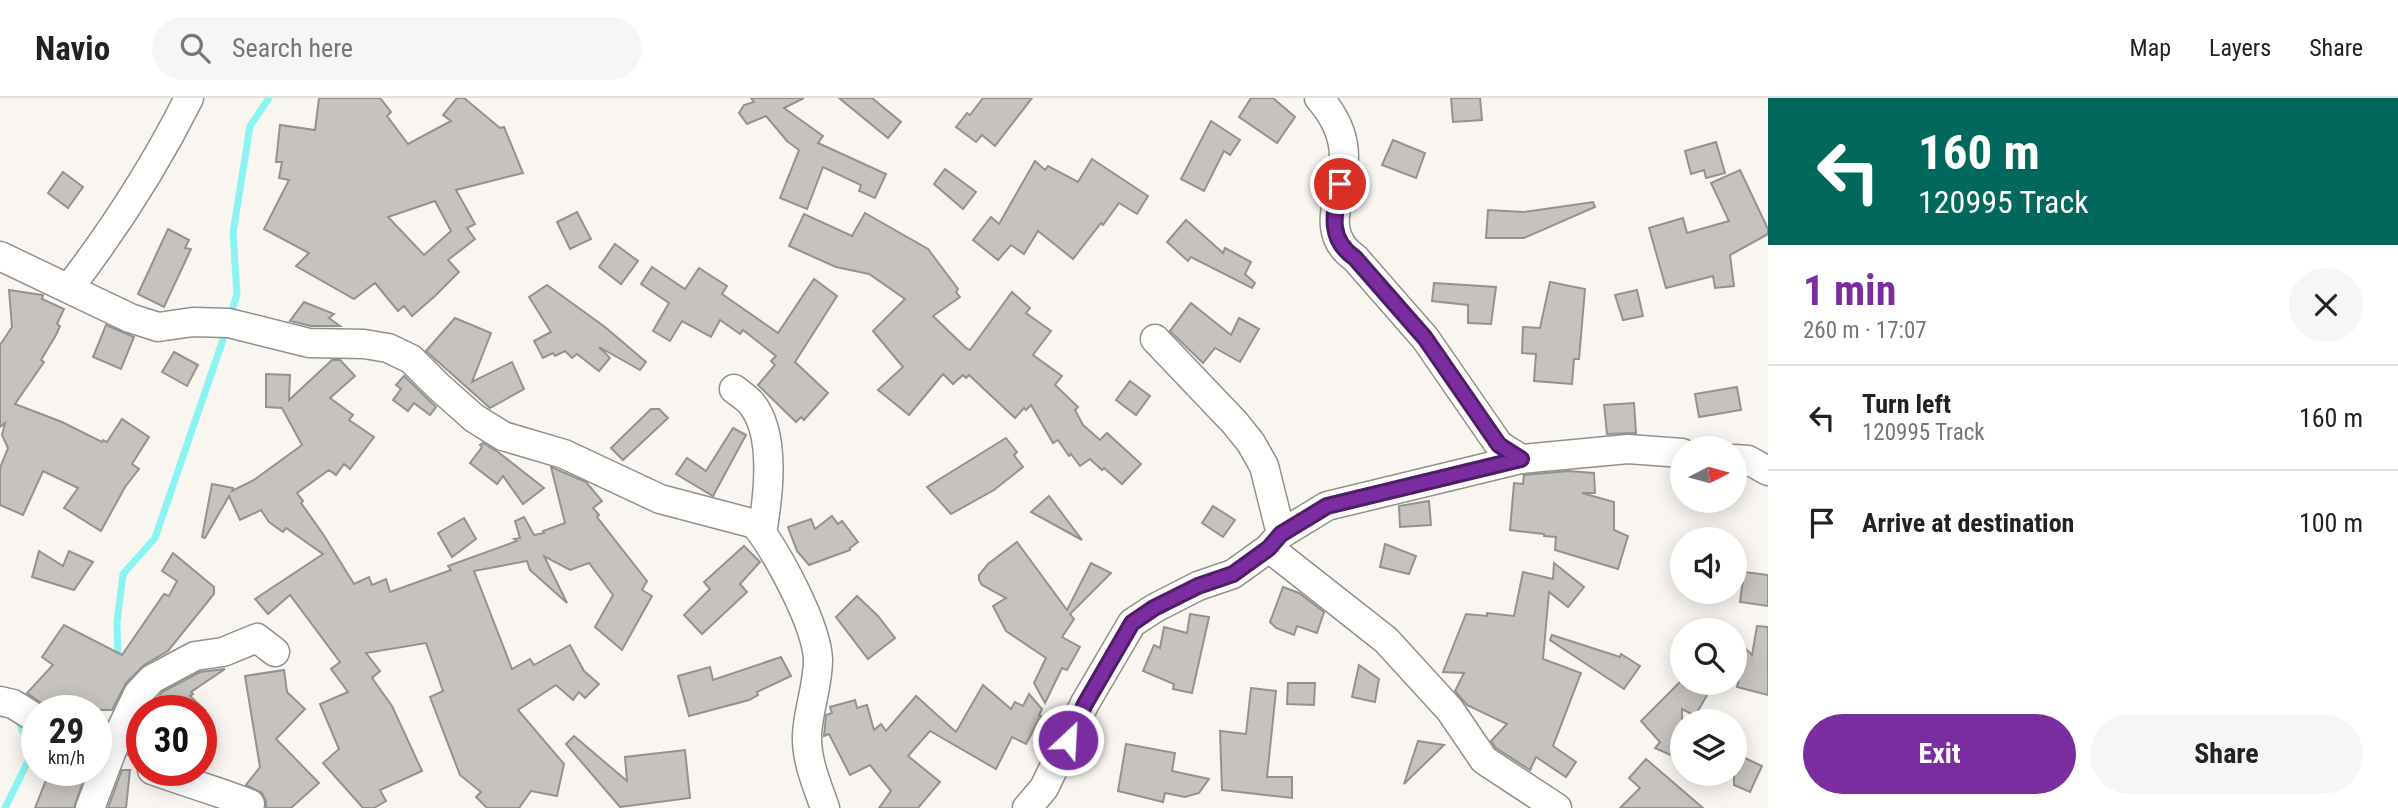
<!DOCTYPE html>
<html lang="en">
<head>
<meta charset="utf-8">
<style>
	:root { --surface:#fff; --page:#f6f6f6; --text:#222; --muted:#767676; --line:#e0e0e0; --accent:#792d9f }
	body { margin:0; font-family:"Roboto Condensed",sans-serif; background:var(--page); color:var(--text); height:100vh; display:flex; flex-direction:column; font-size:26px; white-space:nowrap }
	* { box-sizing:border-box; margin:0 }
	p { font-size:23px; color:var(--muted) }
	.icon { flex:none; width:38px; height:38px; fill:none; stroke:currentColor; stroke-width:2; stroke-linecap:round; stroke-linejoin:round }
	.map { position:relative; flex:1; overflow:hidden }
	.sheet { display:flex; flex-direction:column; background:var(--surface); width:630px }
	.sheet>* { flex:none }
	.guide { background:#00695c; color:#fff; overflow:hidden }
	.needle { width:46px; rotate:84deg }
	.fabs { position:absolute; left:1670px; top:338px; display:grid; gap:14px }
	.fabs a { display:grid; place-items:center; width:77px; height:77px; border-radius:50%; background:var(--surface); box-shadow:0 4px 18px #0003; font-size:35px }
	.speed { position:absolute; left:21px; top:597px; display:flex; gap:14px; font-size:35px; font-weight:700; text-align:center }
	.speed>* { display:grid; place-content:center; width:91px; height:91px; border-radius:50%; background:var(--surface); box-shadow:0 4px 18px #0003; line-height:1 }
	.speed small { font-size:18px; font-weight:400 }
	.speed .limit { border:10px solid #d22; background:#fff; color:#111 }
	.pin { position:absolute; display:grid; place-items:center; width:60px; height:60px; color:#fff; margin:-30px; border:4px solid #fff; border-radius:50%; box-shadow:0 2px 7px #0007 }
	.me { position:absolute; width:77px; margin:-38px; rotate:25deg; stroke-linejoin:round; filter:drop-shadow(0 0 5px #0008) }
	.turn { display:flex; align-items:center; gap:24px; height:147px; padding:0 35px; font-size:32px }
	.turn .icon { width:91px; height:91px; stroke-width:2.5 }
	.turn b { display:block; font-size:49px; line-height:60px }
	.round { display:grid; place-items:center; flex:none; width:74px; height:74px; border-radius:37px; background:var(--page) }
	.summary { display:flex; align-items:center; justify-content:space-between; height:119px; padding:0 35px }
	h1 { font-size:42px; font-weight:700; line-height:52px; color:var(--accent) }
	.action { display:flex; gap:14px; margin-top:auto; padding:14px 35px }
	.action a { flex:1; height:80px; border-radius:42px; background:var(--accent); color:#fff; font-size:28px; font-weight:700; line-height:80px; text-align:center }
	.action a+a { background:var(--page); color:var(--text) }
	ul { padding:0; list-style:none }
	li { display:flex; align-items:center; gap:21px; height:105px; padding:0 35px; border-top:2px solid var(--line) }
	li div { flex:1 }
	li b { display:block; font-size:26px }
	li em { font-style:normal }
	header { display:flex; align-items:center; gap:42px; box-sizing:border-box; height:98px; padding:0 35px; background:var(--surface); border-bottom:2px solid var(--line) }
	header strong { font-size:33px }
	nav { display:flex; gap:38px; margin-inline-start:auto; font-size:24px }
	.search { width:490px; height:63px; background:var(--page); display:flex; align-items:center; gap:18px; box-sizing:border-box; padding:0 24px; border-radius:38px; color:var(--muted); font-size:26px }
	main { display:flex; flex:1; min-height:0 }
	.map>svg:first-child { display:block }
</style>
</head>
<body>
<header>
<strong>Navio</strong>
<div class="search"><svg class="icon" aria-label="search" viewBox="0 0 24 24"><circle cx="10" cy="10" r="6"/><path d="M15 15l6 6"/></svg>Search here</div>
<nav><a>Map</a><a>Layers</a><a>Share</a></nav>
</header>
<main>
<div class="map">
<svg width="1768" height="710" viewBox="0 0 1768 710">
	<rect width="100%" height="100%" fill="#f9f6f2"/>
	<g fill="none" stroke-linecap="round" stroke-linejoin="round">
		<!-- stream -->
		<g stroke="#8cf3f3" stroke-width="7">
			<polyline points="230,219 237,196 233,135 250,28 269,0"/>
			<polyline points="114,563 118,559 117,524 123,476 155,440 227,230"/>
			<polyline points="5,710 31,657 19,622"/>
		</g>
	</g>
	<!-- building -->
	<g fill="#c6c3bf" stroke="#94928e" stroke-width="2" fill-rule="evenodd">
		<path d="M319,0H380L391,14L387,18L408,46L451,23L443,17L457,0H464L500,30L504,29L523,75L456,92L475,126L467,130L475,141L448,162L459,174L435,198L412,218L404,208L398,213L375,185L354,201L296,168L309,155L264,131L289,82L279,80L282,64H276L280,27L315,32ZM435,103L451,133L424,157L388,119Z"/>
		<polygon points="751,0 804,0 784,10 823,38 818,45 886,76 875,100 859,93 861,87 823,69 807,111 780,100 799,52 787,43 766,18 747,26 739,15 744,7 754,4"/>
		<polygon points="839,0 872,0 901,24 888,40"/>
		<polygon points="983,0 1032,0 995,48 982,37 976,44 956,29 967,15 970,17"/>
		<polygon points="1251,0 1273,0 1295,19 1277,45 1239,19"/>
		<polygon points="1451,0 1480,0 1482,22 1453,24"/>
		<polygon points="1211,23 1240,42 1230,57 1224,53 1204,93 1181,81"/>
		<polygon points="1393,42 1425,55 1416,80 1382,67"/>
		<polygon points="1716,44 1725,75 1706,80 1704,72 1691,76 1685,53"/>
		<polygon points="1092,61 1148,98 1137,116 1119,105 1103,127 1101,125 1073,161 1038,133 1024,156 1011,147 998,162 973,142 991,119 999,126 1035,63 1045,72 1048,68 1078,84"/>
		<polygon points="945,71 976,94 963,111 934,86"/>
		<polygon points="1740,72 1768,131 1768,136 1730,157 1734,188 1715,190 1713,178 1666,190 1649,130 1683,120 1687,135 1729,123 1711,85"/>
		<polygon points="63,74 83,89 68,110 48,95"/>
		<polygon points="1593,104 1595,109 1524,140 1486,140 1488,112 1524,114"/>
		<polygon points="577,114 591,141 570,151 557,124"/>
		<polygon points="865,115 928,151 958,191 956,194 960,199 933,218 966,250 970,252 1012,194 1030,210 1026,215 1051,233 1033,257 1062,278 1055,287 1078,309 1075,312 1083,327 1100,342 1107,335 1141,366 1122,386 1104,370 1102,372 1090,361 1080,368 1071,356 1069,358 1058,342 1053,345 1031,307 1026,312 1024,310 1015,320 969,277 966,280 963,277 953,286 943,276 909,317 878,292 903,269 873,233 905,201 869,176 836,169 789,148 804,116 852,138"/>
		<polygon points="1186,122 1223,155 1225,150 1251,164 1245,176 1255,185 1252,190 1191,159 1188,163 1167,144"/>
		<polygon points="168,131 189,142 185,150 191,151 164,209 138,196"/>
		<polygon points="615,146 638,163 621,186 599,169"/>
		<polygon points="652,169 685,191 699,170 727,188 722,196 778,235 814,181 837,198 795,264 828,295 804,322 801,319 796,324 758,287 775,267 771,263 776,258 743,232 740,236 720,222 711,239 682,223 670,243 653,233 669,205 641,186"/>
		<polygon points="1550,184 1585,191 1579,261 1574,261 1572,286 1534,283 1536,256 1522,255 1523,229 1540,230"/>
		<polygon points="1434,185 1496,189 1491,226 1468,225 1468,207 1432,203"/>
		<polygon points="547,187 605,229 646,264 640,272 599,249 610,260 599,273 577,256 572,260 565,253 555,258 553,255 543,260 534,243 551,234 529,199"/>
		<polygon points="9,192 43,197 42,201 64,211 57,226 60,228 56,237 41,262 44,264 15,306 62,324 102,344 103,342 107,344 122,321 149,339 132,366 139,371 125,389 101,433 64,410 78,390 43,373 23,417 0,407 0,370 8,350 2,337 5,325 0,329 0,247 12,229"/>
		<polygon points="1637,192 1643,218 1623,222 1615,197"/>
		<polygon points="304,204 334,216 329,220 340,228 311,228 290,223"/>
		<polygon points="1191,205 1231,237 1239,220 1259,231 1240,264 1215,250 1203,265 1170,233"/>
		<polygon points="455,220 491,235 472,284 512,264 524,291 490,310 426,253"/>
		<polygon points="106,227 134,239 121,271 93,259"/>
		<polygon points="174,254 198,267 187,288 162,274"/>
		<polygon points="332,262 340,262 355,278 330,300 353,317 349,322 374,339 350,371 344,366 336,377 329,372 297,395 303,403 301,405 323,436 354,486 369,479 372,487 386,481 390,494 451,472 448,468 517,443 514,441 520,440 515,423 524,419 534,437 544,435 543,433 565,425 551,369 586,384 602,403 593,410 599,417 597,419 647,483 642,492 652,498 622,552 595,529 613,497 589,465 570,472 544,458 567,505 530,472 527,463 474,473 512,571 530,561 534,567 570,547 584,573 599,586 585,600 579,594 573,602 556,587 518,612 564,666 557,698 531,693 519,710 487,710 476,699 481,694 460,677 430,599 443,593 426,545 366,555 380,573 372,580 392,608 422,673 380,692 386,703 374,710 363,710 323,665 339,651 320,606 348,594 331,571 340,564 290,497 268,516 255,501 323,456 286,430 283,434 269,424 261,412 240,422 229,398 205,440 202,439 212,386 233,390 232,393 254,382 302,347 282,310 266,309 266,276 290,277 289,302"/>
		<polygon points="404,278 436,309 430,317 414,305 408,313 393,302 401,291 396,287"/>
		<polygon points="1130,283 1150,298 1136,317 1116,302"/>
		<polygon points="1737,289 1741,312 1699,319 1695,296"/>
		<polygon points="1634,305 1636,335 1607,336 1604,307"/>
		<polygon points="651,311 659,311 668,320 623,362 611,350"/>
		<polygon points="733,330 746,337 713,398 676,376 687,360 706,373"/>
		<polygon points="1006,340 1017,354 1014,357 1023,369 994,392 951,416 927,389"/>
		<polygon points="483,345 498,354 544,390 523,406 503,378 497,386 470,365 482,349 480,347"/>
		<polygon points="1568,373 1594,375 1595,395 1582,395 1614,404 1614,432 1628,438 1618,471 1555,452 1556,439 1544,438 1544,436 1510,432 1514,385 1523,386 1524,377"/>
		<polygon points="1049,398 1082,442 1031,414"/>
		<polygon points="1429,403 1431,427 1400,429 1399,408"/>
		<polygon points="1213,408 1235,422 1223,439 1202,425"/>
		<polygon points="832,418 838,426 842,423 858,444 850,450 850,452 809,467 797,453 788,429 811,421 815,431"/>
		<polygon points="464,420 476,441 452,459 438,435"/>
		<polygon points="1017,444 1067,512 1091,465 1111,475 1070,516 1074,521 1062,539 1080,549 1067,572 1062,570 1045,605 1034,585 1046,560 1006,533 993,508 1006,500 982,487 979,482 979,477 988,466"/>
		<polygon points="1385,446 1416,458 1409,476 1380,469"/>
		<polygon points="744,448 760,464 740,486 747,494 702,536 684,517 710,491 704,484"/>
		<polygon points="39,453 63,468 69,453 93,464 74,492 32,479"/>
		<polygon points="173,455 214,489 214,496 168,553 144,567 126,585 112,612 51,612 27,595 53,567 42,559 64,527 122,557 164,496 169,498 177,483 162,473"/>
		<polygon points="1554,465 1584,489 1568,509 1549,494 1543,561 1581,575 1553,648 1576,664 1566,679 1536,659 1530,672 1496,650 1491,643 1507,626 1467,607 1455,593 1464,575 1443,574 1466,516 1487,518 1487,515 1514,518 1523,474 1553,481"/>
		<polygon points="1744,474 1768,477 1768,508 1740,504"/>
		<polygon points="1283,489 1299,495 1324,514 1317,535 1297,528 1294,537 1276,530 1270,524"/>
		<polygon points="857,498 878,518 895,540 868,561 836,519"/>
		<polygon points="1190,516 1209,519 1192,595 1173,591 1174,586 1143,573 1154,547 1160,550 1164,529 1187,535"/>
		<polygon points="1757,528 1768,529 1768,597 1737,589 1746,551 1752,557"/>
		<polygon points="1552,537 1620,559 1621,556 1640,568 1624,591 1550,542"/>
		<polygon points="781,559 791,578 757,594 758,597 749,602 689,618 678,578 710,569 713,582"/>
		<polygon points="1359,567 1379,581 1375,604 1352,599"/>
		<polygon points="225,571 191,594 193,596 190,598 205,612 149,612 162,594 200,574"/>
		<polygon points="284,572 287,594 305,611 276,641 319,685 291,710 266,710 266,703 262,695 246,687 260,669 245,578"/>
		<polygon points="1682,582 1682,584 1697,584 1710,592 1695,618 1682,611 1682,662 1655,650 1660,644 1641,623"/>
		<polygon points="1288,585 1315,585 1314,607 1287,606"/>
		<polygon points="983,587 1011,611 1015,604 1023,608 1029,596 1042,611 1039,617 1041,618 1026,646 1012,639 996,671 930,633 908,658 940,684 918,710 879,710 891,693 870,667 850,677 829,636 824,638 826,617 832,615 830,609 855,602 857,610 867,607 874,632 881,626 886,633 916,598 956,634"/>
		<polygon points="1251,590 1276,593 1267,679 1292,679 1292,700 1222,692 1220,633 1246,636"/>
		<polygon points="142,627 142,659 139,662 128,657"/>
		<polygon points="574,638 627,683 625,659 685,652 690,700 620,709 566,646"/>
		<polygon points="1418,643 1444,647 1404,686"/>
		<polygon points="1126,646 1175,655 1172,673 1209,681 1199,695 1185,699 1165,695 1163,704 1118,693"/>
		<polygon points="1734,655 1762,668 1750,694 1734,687"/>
		<polygon points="1646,661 1703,710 1620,710 1640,690 1629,680"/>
		<polygon points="50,672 87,672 74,710 35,710"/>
		<polygon points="122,672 130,672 126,710 108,710"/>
	</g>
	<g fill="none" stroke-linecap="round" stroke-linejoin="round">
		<defs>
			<g id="minor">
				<path d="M1319,0C1334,17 1344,36 1344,59C1344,96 1317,134 1355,160L1425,240L1499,347L1521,361"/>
				<path d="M0,158L130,220L158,229L193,224L229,225L309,245L364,246L388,250L411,261L438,288L474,320L503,338L564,356L660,401L755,426C777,454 817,527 818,562C818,588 808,612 807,637C806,662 817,687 825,710"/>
				<path d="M69,190C115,130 155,68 189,0"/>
				<polyline points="1155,241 1235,325 1251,345 1264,368 1281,436"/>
				<path d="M734,291C740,296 747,300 751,305C777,336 768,400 762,435"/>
				<polyline points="1734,361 1748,362 1768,373"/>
				<polyline points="1269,450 1386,542 1450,612 1484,662 1557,710"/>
				<polyline points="0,603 13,606 37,621"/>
				<path d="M152,672C185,684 217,693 250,706"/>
				<polyline points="90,710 116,642 138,596 152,581 195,558 223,554 257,540 275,554"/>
				<polyline points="1027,710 1044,690 1085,605 1132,525 1155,510 1198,488 1233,476 1269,450 1281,436 1327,408 1521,361 1628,351 1682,355"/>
			</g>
		</defs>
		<!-- minor casing -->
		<use href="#minor" stroke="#93908c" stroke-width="31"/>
		<!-- minor -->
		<use href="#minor" stroke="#fff" stroke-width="28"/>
	</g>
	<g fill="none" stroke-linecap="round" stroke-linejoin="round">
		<defs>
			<path id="route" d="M1068,642L1085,606L1132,525L1154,510L1198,488L1233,476L1269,450L1281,436L1327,408L1521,361L1499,347L1425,240L1355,160C1327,141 1334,115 1340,86"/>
		</defs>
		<!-- route casing -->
		<use href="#route" stroke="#4f1d67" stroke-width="18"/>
		<!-- route -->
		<use href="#route" stroke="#792d9f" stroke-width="12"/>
	</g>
</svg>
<div class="fabs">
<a><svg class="needle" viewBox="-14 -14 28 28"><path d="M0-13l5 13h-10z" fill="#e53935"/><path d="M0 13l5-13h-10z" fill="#767676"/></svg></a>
<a><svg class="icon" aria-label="sound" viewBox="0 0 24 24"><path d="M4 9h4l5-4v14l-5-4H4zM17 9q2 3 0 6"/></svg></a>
<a><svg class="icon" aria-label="search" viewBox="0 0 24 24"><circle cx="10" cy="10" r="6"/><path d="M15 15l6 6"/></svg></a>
<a><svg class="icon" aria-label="layers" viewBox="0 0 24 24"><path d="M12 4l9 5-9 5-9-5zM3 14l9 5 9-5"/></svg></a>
</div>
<div class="speed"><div>29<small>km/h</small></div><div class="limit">30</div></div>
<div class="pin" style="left:1340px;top:86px;background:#d93025"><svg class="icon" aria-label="arrive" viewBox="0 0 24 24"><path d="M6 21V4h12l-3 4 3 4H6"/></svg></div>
<svg class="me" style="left:1068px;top:642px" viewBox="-20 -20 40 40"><circle r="17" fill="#792d9f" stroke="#fff" stroke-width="3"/><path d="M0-11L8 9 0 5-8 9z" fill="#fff"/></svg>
</div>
<section class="sheet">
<div class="guide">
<div class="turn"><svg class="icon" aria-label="left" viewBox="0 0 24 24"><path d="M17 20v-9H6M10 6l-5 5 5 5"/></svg><div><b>160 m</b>120995 Track</div></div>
</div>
<div class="summary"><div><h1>1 min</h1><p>260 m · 17:07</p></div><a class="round"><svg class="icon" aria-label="close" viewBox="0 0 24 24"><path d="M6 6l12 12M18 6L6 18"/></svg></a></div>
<ul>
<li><svg class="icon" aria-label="left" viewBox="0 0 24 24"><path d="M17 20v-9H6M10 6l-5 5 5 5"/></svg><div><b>Turn left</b><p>120995 Track</p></div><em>160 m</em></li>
<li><svg class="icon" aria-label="arrive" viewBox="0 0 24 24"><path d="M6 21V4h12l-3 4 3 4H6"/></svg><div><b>Arrive at destination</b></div><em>100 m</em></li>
</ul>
<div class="action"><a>Exit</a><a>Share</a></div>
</section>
</main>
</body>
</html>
